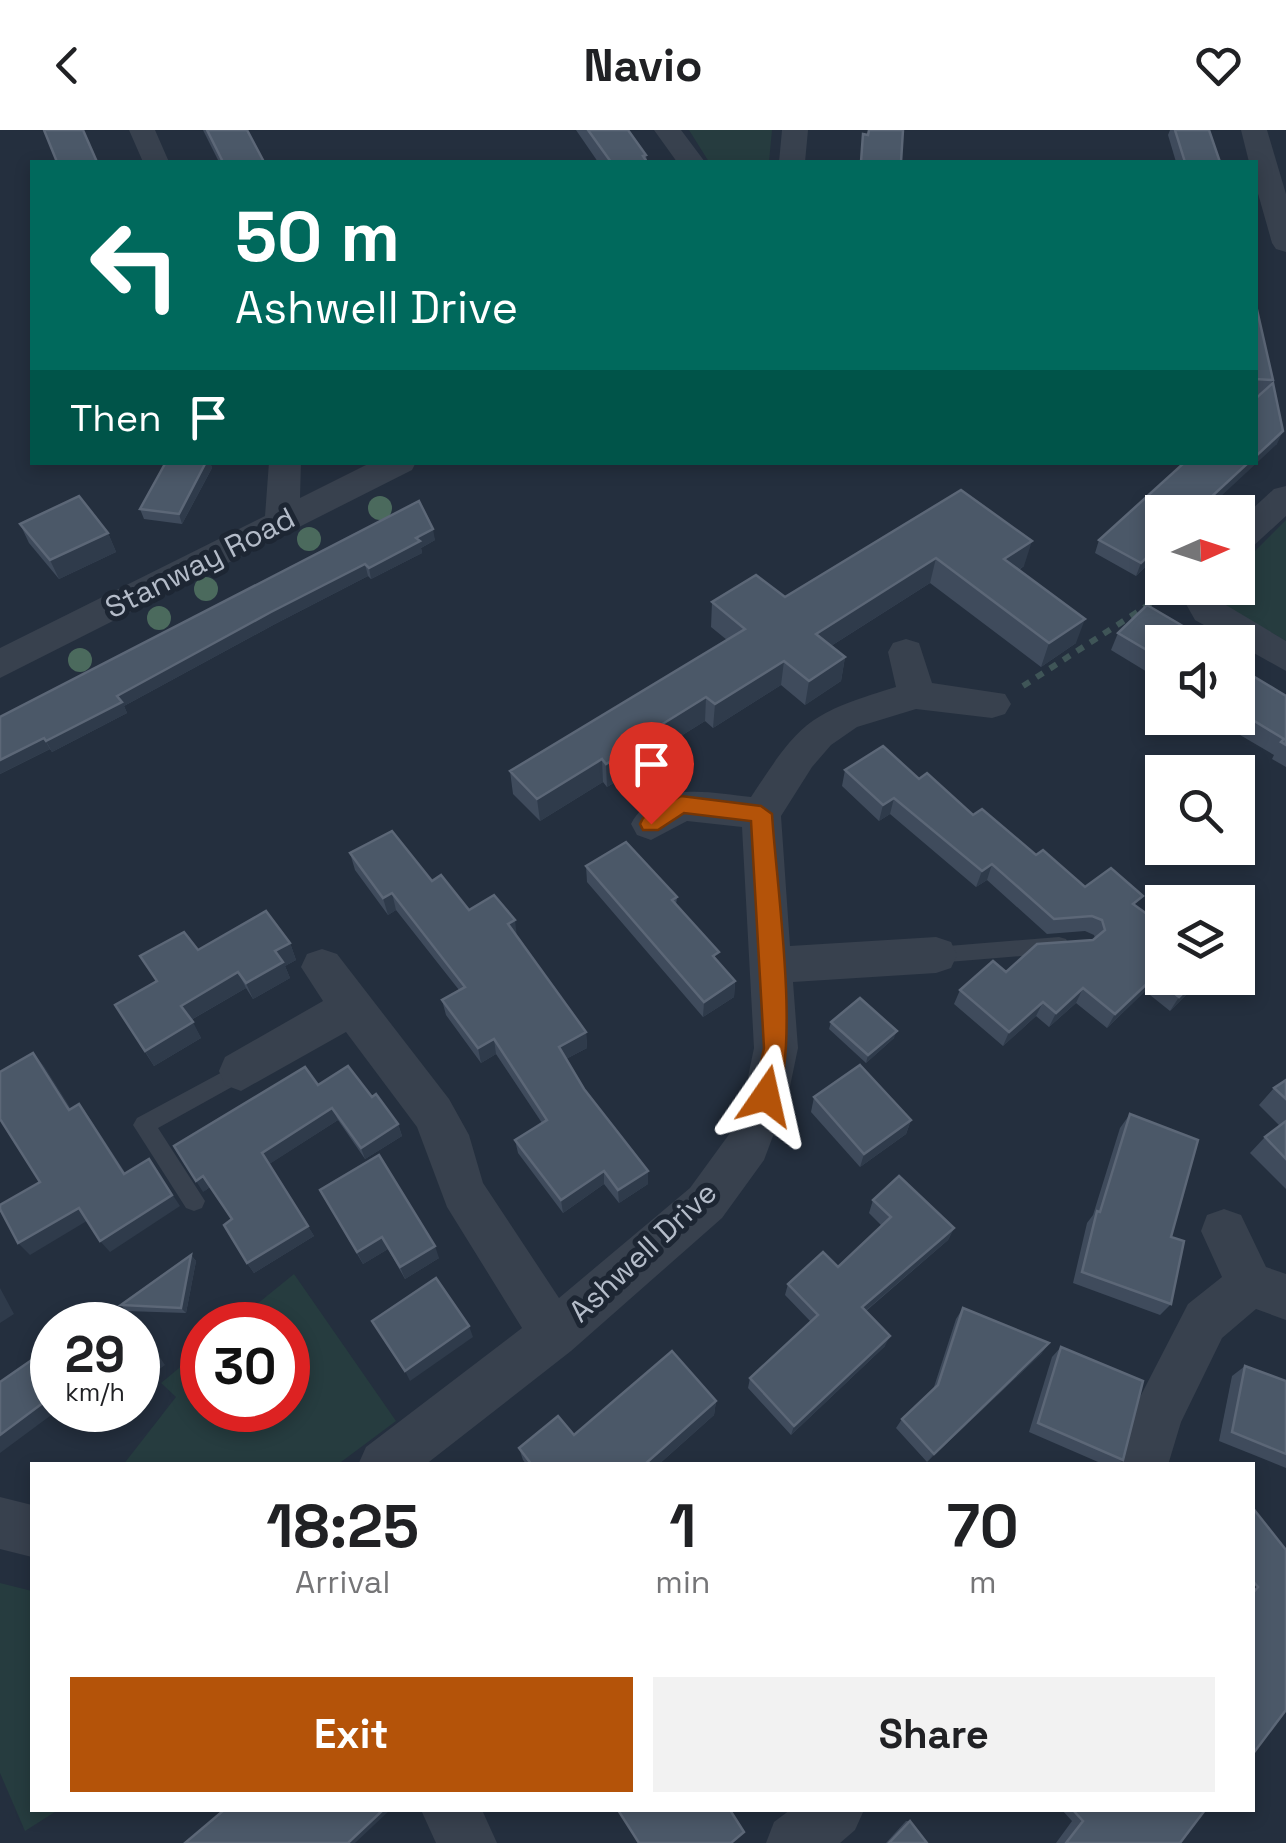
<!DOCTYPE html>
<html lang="en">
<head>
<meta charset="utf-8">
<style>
	:root { --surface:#fff; --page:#f2f2f2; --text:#202124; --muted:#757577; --accent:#b45309 }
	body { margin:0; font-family:"Space Grotesk",sans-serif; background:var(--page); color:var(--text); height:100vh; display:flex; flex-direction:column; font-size:38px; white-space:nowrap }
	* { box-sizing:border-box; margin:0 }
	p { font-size:32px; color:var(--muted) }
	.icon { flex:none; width:55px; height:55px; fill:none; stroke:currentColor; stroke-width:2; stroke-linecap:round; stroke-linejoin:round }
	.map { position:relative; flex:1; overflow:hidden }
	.details { position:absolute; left:30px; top:1332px; width:1225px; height:350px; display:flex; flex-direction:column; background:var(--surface); border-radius:0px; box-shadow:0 5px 15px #0003 }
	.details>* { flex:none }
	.banner { position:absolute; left:30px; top:30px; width:1228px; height:305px; border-radius:0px; box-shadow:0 5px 15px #0003; background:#00695c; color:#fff; overflow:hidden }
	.needle { width:65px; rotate:87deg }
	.fabs { position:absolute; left:1145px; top:365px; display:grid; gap:20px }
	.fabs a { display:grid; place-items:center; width:110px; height:110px; border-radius:0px; background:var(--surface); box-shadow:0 5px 15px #0003; font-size:50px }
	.speed { position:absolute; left:30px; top:1172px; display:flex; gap:20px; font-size:50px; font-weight:700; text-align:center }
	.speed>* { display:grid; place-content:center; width:130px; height:130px; border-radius:50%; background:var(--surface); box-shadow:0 5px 15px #0003; line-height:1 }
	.speed small { font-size:25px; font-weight:400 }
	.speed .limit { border:15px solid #d22; background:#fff; color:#111 }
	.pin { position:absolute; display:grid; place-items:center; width:85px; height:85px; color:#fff; margin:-102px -42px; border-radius:50% 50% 50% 0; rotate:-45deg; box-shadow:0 0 10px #0007 }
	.pin .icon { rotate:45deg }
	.me { position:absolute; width:110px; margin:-55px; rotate:11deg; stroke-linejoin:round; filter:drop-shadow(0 0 8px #0008) }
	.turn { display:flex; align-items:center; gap:35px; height:210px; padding:0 40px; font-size:45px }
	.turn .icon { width:130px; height:130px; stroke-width:2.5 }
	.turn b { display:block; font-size:70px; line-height:85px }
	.then { display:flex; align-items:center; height:95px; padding:0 40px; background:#0003; gap:20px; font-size:38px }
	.eta { display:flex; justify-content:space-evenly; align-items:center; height:170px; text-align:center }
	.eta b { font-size:60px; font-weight:700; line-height:70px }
	.button { display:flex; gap:20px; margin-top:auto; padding:20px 40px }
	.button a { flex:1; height:115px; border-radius:0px; background:var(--accent); color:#fff; font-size:40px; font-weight:700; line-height:115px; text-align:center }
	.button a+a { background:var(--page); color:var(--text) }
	header { display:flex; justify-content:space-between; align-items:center; height:130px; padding:0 40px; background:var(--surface); font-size:45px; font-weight:700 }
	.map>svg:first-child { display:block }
</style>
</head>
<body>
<header><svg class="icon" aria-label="back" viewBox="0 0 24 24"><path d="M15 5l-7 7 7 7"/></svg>Navio<svg class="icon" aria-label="heart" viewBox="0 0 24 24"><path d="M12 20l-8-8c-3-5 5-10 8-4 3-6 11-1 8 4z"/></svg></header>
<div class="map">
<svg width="1286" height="1713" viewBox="0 0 1286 1713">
	<rect width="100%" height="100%" fill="#242f3e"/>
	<!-- green -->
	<g fill="#263c3f">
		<polygon points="689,0 772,0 769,32 709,32"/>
		<polygon points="1286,390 1286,511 1227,477 1219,458 1238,458 1238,438"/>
		<polygon points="294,1144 396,1291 337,1335 123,1335 176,1267 161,1253 202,1219 202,1280 288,1280 288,1195 231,1195"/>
		<polygon points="0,1453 32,1461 32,1680 58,1680 25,1701 0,1643"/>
	</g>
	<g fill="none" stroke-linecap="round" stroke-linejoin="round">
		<!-- path -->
		<polyline stroke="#3f5557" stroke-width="6" stroke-dasharray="8 8" stroke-linecap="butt" points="1023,556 1159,468"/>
		<!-- lane -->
		<g fill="#38414e" fill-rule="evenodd">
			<polygon points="1059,807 1066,809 1069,815 1066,821 1059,823 936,833 929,831 926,825 929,819 936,817"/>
			<polygon points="241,932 248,934 251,941 248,948 158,998 205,1071 202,1078 194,1081 186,1078 133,995 137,988"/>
		</g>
		<!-- street -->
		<g fill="#38414e" fill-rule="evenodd">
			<polygon points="129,0 155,0 169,32 143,32"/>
			<polygon points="654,0 681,0 705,32 677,32"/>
			<polygon points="782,0 808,0 805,32 779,32"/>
			<polygon points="1241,0 1267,0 1286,64 1286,122 1276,119 1272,113 1255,53 1255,32 1249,32"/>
			<polygon points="269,332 301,332 300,368 372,332 416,332 412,340 0,548 0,518 265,386"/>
			<polygon points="1286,356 1286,386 1250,419 1238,423 1238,392 1274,359"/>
			<polygon points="1177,458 1212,458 1221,472 1286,511 1286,541 1195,490"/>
			<path d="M906,509L919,513L932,553L1005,564L1011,574L1005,584L992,588L916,579L857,597L831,615L812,637L781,686L790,816L936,807L951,812L957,825L951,838L936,843L793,852L798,918L788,966L764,1030L722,1088L571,1221L425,1335H358L366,1317L522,1198L447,1077L417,997L346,902L241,961L225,955L219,941L225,927L323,871L301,837L307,824L322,819L337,824L449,969L469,1005L483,1053L559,1168L690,1058L730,1003L744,966L754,918L742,697L687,691L651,710L637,705L631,694C655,649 710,663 751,667C801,591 808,584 896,557L888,522L893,513Z"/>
			<polygon points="1224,1079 1241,1085 1266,1137 1286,1144 1286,1190 1256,1179 1222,1208 1181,1292 1168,1335 1116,1335 1140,1267 1188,1174 1222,1147 1201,1101 1207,1085"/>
			<polygon points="0,1367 32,1375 32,1427 0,1419"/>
			<polygon points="421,1680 482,1680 497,1713 436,1713"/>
			<polygon points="790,1680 864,1680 855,1700 840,1713 766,1713 774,1692"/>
		</g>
	</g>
	<!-- trees -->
	<g fill="#4b6a5d">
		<circle cx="380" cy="378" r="12"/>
		<circle cx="309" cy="409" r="12"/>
		<circle cx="206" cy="459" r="12"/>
		<circle cx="159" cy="488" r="12"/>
		<circle cx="80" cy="530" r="12"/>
	</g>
	<!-- wall -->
	<g fill="#3f4b5c">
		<polygon points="203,0 247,0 264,32 219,32"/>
		<polygon points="576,0 628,0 646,25 647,32 598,32"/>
		<polygon points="1170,0 1209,0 1220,32 1176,32 1168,5"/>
		<polygon points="1255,171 1273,250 1271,255 1277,314 1162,382 1162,421 1136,446 1095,423 1099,410 1261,264 1255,264"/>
		<polygon points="166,332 210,332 212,338 182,394 144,389 140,379"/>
		<polygon points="961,360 1024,436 1019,440 1076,513 1041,537 930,453 831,516 845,527 841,551 805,575 781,555 713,598 705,591 652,624 652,630 607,657 603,652 540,691 513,664 510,641 727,510 711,497 712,472 785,467"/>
		<polygon points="419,371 435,410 421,418 422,423 371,449 368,446 275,494 124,576 127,583 52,622 50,619 0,644 0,587"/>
		<polygon points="20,394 108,403 116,422 59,449 29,413"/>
		<polygon points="1118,503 1162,512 1162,551 1111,520"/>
		<polygon points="1238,537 1286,566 1286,637 1272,629 1274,625 1211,588 1238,588"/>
		<polygon points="845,640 919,649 1085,757 1138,777 1162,848 1203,848 1170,881 1145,861 1107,898 1076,873 1049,897 1036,886 1003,916 954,874 960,860 1093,810 1095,808 1094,805 1085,801 1047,804 987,750 976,757 890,684 879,691 842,656"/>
		<polygon points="350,723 432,751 469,780 517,806 586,902 587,918 566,929 584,959 648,1041 648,1054 619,1073 604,1054 563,1083 518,1023 515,1010 542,993 496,924 481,933 446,885 442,870 459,860 396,780 388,785 355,740"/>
		<polygon points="586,736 677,767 676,775 718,832 735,851 734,867 703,887 587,752"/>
		<polygon points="290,813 296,830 285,836 290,848 253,869 246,858 191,890 201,908 154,936 115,875 156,851 140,826 198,820"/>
		<polygon points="831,892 894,908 866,933 829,899"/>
		<polygon points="1286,950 1286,1059 1250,1023 1265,1007 1280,996 1259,975 1274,958"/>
		<polygon points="318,955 398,994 402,1006 365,1029 338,990 269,1034 314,1106 254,1143 247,1133 232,1089 210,1057 203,1062"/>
		<polygon points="814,967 911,990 906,1004 860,1037 811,982"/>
		<polygon points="1130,984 1171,1107 1171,1174 1160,1185 1073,1153 1087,1093 1093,1085 1120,998"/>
		<polygon points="320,1060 439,1128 405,1149 388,1119 363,1134"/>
		<polygon points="873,1070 954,1098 948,1110 866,1181 885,1216 791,1305 748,1258 750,1248 811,1192 785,1165 788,1154 838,1137 882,1096 869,1083"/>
		<polygon points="191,1125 196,1131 186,1183 126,1181 121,1175"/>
		<polygon points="963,1178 1049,1213 1041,1224 927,1332 896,1298 902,1289 933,1260 956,1189"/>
		<polygon points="1061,1217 1123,1330 1116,1335 1105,1335 1029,1302 1052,1227"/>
		<polygon points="1245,1236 1286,1251 1286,1338 1219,1311 1232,1246"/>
		<polygon points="716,1271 714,1285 658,1335 527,1335 523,1330 519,1318"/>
		<polygon points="1062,1680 1205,1680 1180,1713 1056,1713 1072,1691"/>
		<polygon points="906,1691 910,1691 927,1713 886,1713"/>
	</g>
	<!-- shaded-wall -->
	<g fill="#2f3b4b">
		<polygon points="1283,301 1277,314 1204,382 1195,382 1249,332 1255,332 1255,327"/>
		<polygon points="206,332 210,332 212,338 182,394 179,384"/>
		<polygon points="433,399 435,410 421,418 422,423 371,449 369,438 416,408"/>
		<polygon points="108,403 116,422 59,449 50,430"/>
		<polygon points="1032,411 1024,436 997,454 1004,429"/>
		<polygon points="1162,413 1162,421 1136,446 1141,433"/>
		<polygon points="936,428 930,453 812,528 816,504"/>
		<polygon points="365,434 368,446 275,494 124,576 127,583 52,622 46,611 117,566 271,482"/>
		<polygon points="1085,489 1076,513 1041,537 1049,513"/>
		<polygon points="845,527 841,551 805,575 809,551"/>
		<polygon points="784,531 781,555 713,598 715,574"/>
		<polygon points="706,567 705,591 652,624 652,630 607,657 606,634 648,603"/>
		<polygon points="44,608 50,619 0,644 0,630"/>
		<polygon points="602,629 603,652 540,691 537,669"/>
		<polygon points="894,668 890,684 879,691 883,675"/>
		<polygon points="992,734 987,750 976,757 982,741"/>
		<polygon points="392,763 396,780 388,785 383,768"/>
		<polygon points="515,790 517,807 508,794"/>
		<polygon points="290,813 296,830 285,836 290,848 253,869 246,853 275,821"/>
		<polygon points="238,842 246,858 189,891 181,876"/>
		<polygon points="1154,847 1145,861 1107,898 1115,884"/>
		<polygon points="1198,848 1203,848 1170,881 1179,867"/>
		<polygon points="735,851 734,867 703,887 704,872"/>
		<polygon points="1083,858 1076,873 1049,897 1056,883"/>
		<polygon points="1043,872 1036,886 1003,916 1009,902"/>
		<polygon points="193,892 201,908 154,936 145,921"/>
		<polygon points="897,901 894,908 866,933 868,925"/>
		<polygon points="586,902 587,918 560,932 559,917"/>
		<polygon points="494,909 496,924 481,933 478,918"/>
		<polygon points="33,923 44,936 80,993 69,980"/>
		<polygon points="79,974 89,987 134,1056 124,1044"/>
		<polygon points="332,978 338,990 268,1035 262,1023"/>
		<polygon points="911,990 906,1004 860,1037 864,1024"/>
		<polygon points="398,994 402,1006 365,1029 361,1018"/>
		<polygon points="149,1029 180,1076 110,1122 100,1111"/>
		<polygon points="604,1041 604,1054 563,1083 561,1070"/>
		<polygon points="648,1041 648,1054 619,1073 618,1060"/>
		<polygon points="203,1046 210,1057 203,1062 196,1051"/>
		<polygon points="79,1078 90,1089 30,1125 18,1113"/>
		<polygon points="308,1096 314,1106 254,1143 247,1133"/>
		<polygon points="954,1098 948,1110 857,1188 862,1177"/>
		<polygon points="382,1107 388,1119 363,1134 357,1122"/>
		<polygon points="435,1116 439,1128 405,1149 400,1137"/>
		<polygon points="191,1125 196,1131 186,1183 181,1178"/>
		<polygon points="0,1158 14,1184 0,1193"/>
		<polygon points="138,1195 165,1235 138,1255"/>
		<polygon points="469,1196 473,1207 410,1251 405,1241"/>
		<polygon points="890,1206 885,1216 791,1305 794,1296"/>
		<polygon points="1049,1213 1041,1224 927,1332 934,1324"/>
		<polygon points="52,1266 52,1280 58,1280 0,1323 0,1305"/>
		<polygon points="716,1271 714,1285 658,1335 644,1335"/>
		<polygon points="383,1680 390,1680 355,1713 348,1713"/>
	</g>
	<!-- building -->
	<g fill="#4b5868" stroke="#5c6777" stroke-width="2.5">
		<polygon points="44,0 83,0 97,32 57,32"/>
		<polygon points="207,0 247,0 264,32 223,32"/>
		<polygon points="588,0 628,0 646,25 643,26 647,32 611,32"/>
		<polygon points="869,0 903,0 901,32 861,32 863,4 868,5"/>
		<polygon points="1175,0 1209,0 1220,32 1185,32"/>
		<polygon points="1255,171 1273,250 1255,249"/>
		<polygon points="1273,253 1283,301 1255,327 1255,269"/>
		<polygon points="166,332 206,332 179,384 140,379"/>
		<polygon points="1185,332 1249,332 1195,382 1162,382 1162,413 1141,433 1099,410"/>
		<polygon points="961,360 1032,411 1004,429 1085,489 1049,513 936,428 816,504 845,527 809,551 784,531 715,574 706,567 648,603 652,606 606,634 602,629 537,669 510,641 745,499 712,472 756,445 785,467"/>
		<polygon points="79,366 108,403 50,430 20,394"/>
		<polygon points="419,371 433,399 416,408 420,411 369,438 365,434 271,482 117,566 122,572 46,611 44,608 0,630 0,587"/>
		<polygon points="1147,475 1210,512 1162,512 1162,529 1118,503"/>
		<polygon points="1238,537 1286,566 1286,615 1281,612 1284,609 1238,581"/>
		<polygon points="883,616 919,649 927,643 973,685 982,679 1036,725 1043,720 1085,757 1111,738 1143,766 1133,774 1162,795 1162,848 1198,848 1179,867 1154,847 1115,884 1083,858 1056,883 1043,872 1009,902 960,860 993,831 1006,842 1037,814 1093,810 1105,800 1102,790 1092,786 1054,789 992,734 982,741 894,668 883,675 845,640"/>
		<polygon points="392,701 432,751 441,745 469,780 494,765 515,790 508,794 586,902 559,917 584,959 648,1041 618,1060 604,1041 561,1070 515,1010 547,990 494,909 478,918 442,870 465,857 392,763 383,768 350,723"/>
		<polygon points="626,712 677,767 672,770 719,822 713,826 735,851 704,872 586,736"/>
		<polygon points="266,781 290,813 275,821 283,832 246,853 238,842 181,876 193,892 145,921 115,875 157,851 140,826 184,802 198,820"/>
		<polygon points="860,868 897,901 868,925 831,892"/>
		<polygon points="33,923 69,980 79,974 124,1044 149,1029 172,1065 100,1111 79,1078 18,1113 0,1079 0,1075 40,1052 0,989 0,942"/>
		<polygon points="860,935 911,990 864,1024 814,967"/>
		<polygon points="348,936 372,967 376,964 398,994 361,1018 332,978 262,1023 308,1096 247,1133 224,1095 232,1089 203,1046 196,1051 174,1016 305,937 318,955"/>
		<polygon points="1286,950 1286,969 1274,958"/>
		<polygon points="1130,984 1198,1010 1171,1107 1184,1111 1171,1174 1082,1142 1097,1081 1100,1082"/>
		<polygon points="1286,991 1286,1029 1265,1007"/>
		<polygon points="379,1025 435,1116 400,1137 382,1107 357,1122 320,1060"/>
		<polygon points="899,1046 954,1098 862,1177 890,1206 794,1296 750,1248 818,1185 788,1154 823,1122 838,1137 891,1087 873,1070"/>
		<polygon points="191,1125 181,1178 121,1175"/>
		<polygon points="436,1148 469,1196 405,1241 372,1191"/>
		<polygon points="963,1178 1049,1213 934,1324 902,1289 938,1255"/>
		<polygon points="127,1184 134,1195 112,1195"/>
		<polygon points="138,1200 155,1226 138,1239"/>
		<polygon points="52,1216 52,1266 0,1305 0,1252"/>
		<polygon points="1061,1217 1143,1251 1123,1330 1038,1293"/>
		<polygon points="672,1221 716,1271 644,1335 532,1335 519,1318 558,1286 574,1305"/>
		<polygon points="1245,1236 1286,1251 1286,1324 1232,1302"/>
		<polygon points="1252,1377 1286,1420 1286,1580 1252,1625 1252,1464 1258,1457 1252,1450"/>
		<polygon points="224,1680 383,1680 348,1713 185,1713"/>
		<polygon points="618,1680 730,1680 744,1702 731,1713 639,1713"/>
		<polygon points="1073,1680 1205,1680 1180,1713 1066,1713 1083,1691"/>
		<polygon points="910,1691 927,1713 889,1713"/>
	</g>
	<!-- route -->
	<path fill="#b45309" stroke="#753606" stroke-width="2.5" d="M681,666L761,676L772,684C776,752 801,917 775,974L766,977L758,974L754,966L764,918L751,691L684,683L658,700H643L640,694L643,688Z"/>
	<g text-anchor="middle" stroke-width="10" stroke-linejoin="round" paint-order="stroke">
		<!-- street labels -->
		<g font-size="30" fill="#b4bcc9" stroke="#1d2633">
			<text transform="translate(200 433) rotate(-27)" y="10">Stanway Road</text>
			<text transform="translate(643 1122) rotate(-43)" y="10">Ashwell Drive</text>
		</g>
	</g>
</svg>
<div class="fabs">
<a><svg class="needle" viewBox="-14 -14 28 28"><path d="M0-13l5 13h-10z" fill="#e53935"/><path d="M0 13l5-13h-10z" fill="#757577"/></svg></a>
<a><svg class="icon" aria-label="sound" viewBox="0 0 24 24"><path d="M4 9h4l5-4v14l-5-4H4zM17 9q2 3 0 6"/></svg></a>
<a><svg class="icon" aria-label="search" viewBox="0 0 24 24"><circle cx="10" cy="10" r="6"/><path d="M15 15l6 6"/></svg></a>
<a><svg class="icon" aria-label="layers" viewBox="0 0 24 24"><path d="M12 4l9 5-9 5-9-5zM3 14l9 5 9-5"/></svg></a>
</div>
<div class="speed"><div>29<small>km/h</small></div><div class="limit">30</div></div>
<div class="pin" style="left:651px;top:694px;background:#d93025"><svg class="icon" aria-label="arrive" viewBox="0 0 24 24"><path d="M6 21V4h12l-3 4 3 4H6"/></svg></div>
<svg class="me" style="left:766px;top:966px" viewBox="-20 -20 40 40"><path d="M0-17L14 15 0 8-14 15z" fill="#b45309" stroke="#fff" stroke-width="4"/></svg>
<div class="banner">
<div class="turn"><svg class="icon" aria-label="left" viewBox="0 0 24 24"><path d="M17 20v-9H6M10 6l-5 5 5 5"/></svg><div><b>50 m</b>Ashwell Drive</div></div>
<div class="then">Then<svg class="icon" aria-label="arrive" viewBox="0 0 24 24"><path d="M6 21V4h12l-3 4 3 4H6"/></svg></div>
</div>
<section class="details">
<div class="eta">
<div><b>18:25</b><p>Arrival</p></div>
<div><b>1</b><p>min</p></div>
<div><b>70</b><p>m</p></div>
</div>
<div class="button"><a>Exit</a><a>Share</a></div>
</section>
</div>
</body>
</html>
